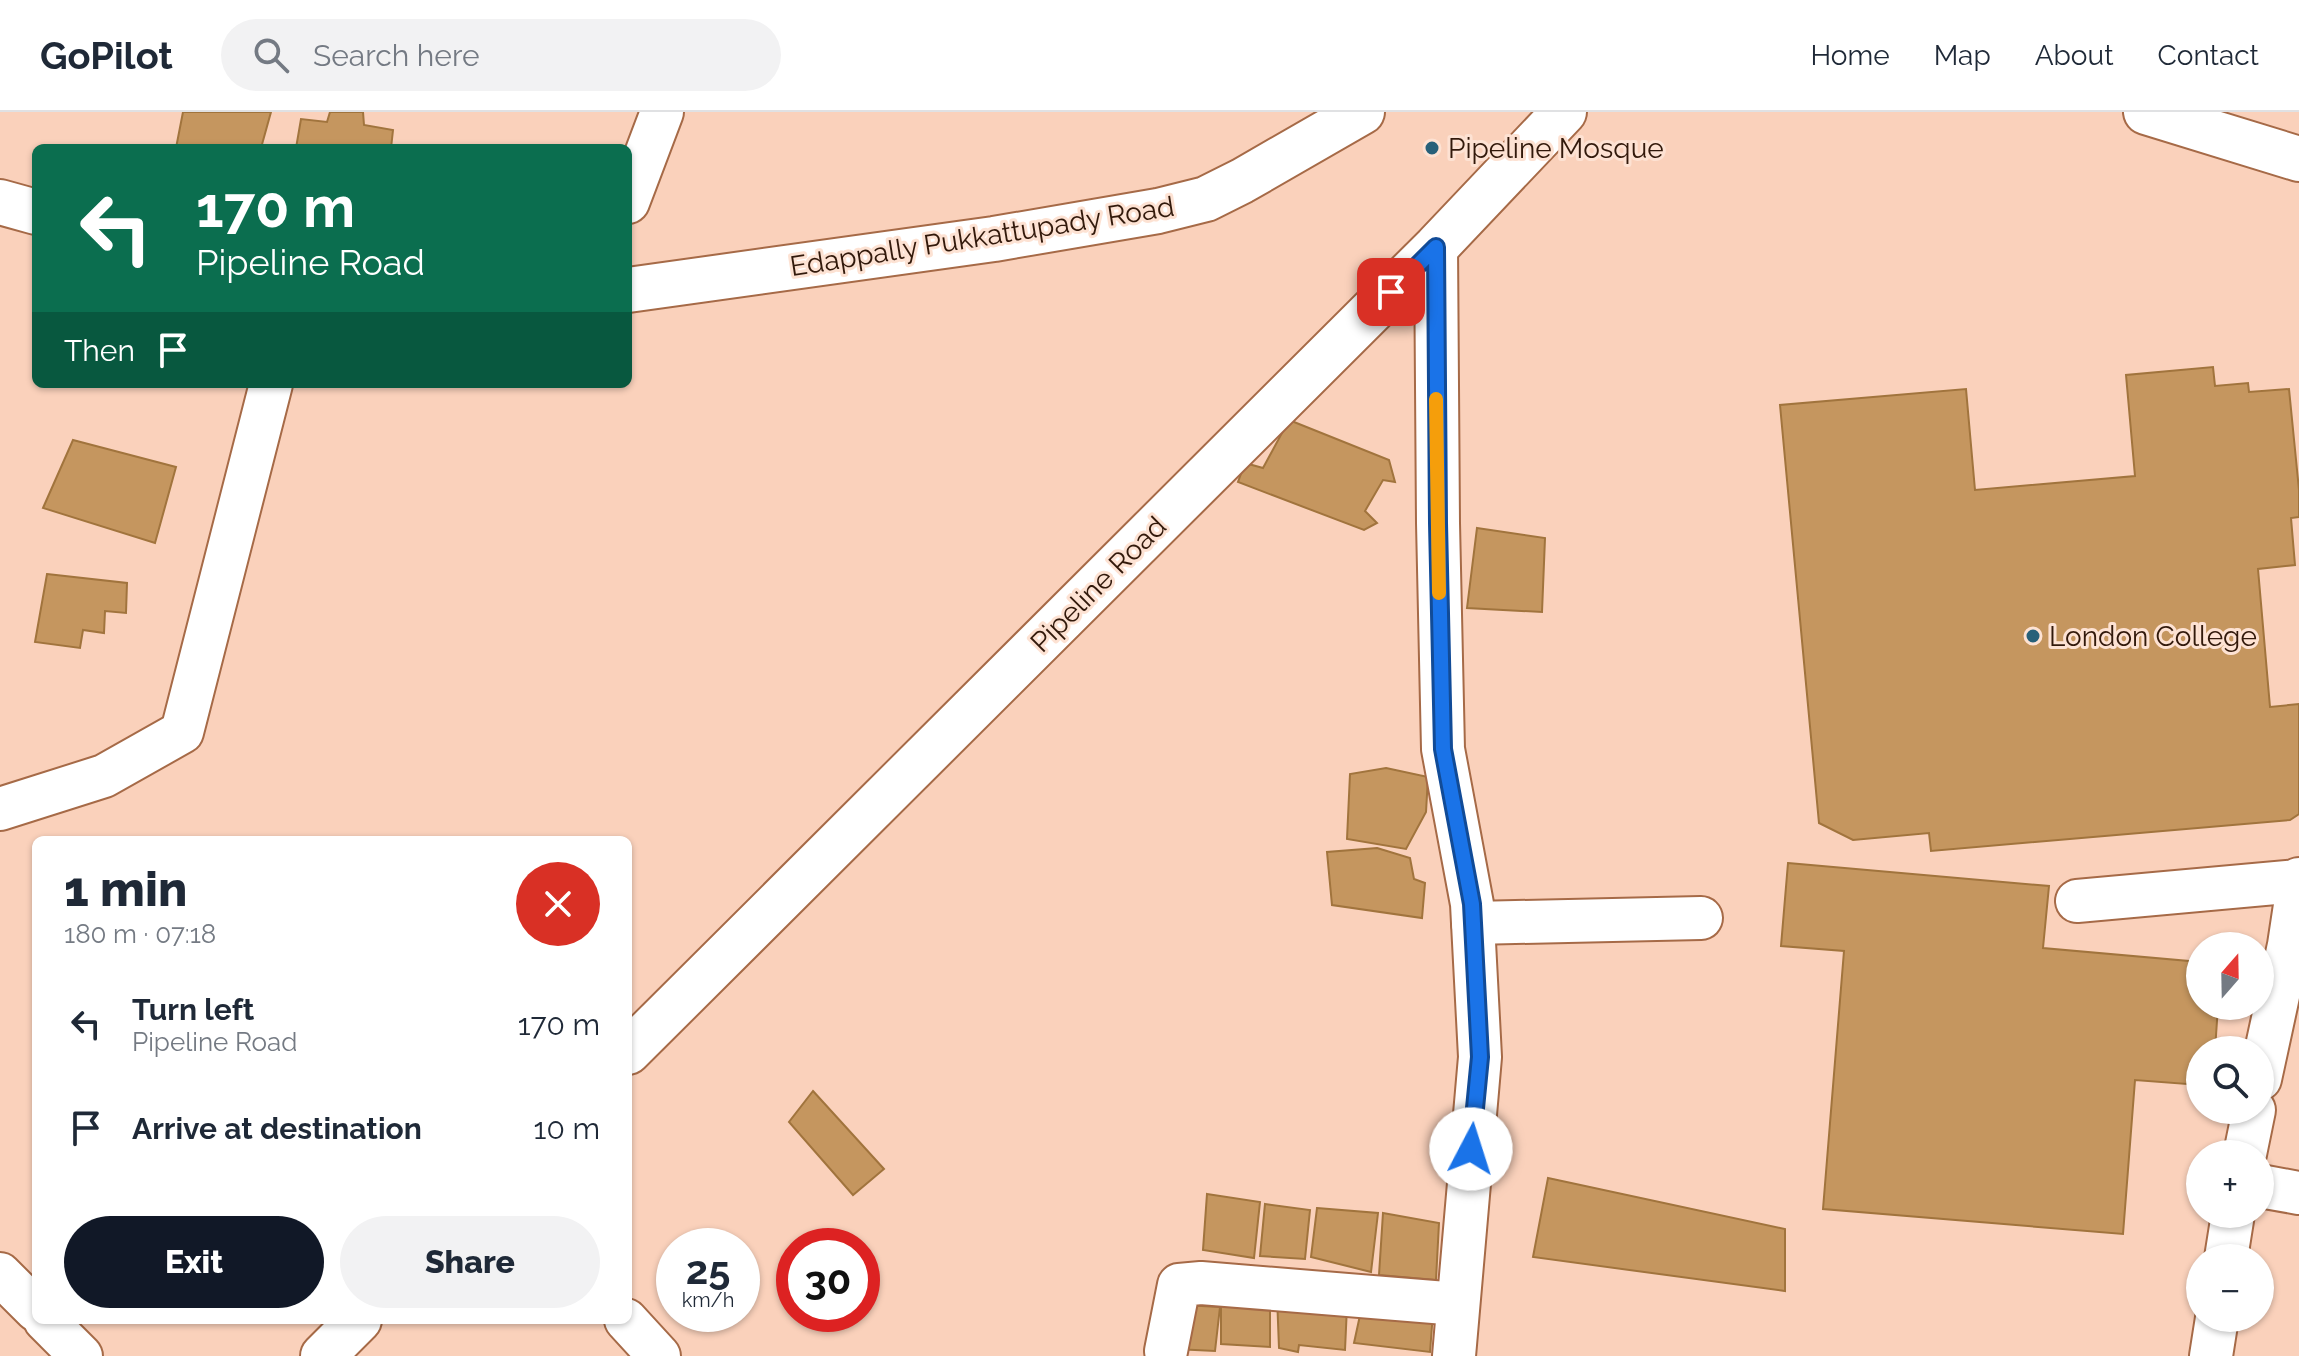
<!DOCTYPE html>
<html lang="en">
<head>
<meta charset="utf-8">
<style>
	:root { --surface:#fff; --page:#f2f2f3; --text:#1f2937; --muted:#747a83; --line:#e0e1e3; --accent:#111827 }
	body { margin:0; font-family:Raleway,sans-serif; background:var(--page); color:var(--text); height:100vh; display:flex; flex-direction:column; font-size:30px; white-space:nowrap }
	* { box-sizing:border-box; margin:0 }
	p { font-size:26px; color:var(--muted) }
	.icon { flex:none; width:44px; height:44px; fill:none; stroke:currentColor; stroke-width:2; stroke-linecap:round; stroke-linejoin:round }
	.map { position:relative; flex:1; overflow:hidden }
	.drawer { position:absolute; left:32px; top:724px; width:600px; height:488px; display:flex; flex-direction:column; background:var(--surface); border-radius:12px; box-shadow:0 2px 6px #0004 }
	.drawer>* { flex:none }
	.guide { position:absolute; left:32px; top:32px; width:600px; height:244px; border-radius:12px; box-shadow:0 2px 6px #0004; background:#0b6e4f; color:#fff; overflow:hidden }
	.needle { width:52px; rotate:20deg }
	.controls { position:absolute; left:2186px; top:820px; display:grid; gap:16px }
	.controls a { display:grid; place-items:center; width:88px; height:88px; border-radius:50%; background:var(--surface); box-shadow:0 2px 6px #0004; font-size:40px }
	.speed { position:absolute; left:656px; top:1116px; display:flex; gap:16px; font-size:40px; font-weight:700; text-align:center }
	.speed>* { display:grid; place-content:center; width:104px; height:104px; border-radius:50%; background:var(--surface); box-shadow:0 2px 6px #0004; line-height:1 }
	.speed small { font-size:20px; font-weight:400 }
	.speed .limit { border:12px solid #d22; background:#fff; color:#111 }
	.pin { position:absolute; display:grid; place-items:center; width:68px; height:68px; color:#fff; margin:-34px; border-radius:16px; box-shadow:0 4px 12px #0006 }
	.me { position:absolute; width:88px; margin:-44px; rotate:5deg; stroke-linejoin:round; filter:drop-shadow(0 0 6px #0008) }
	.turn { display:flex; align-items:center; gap:28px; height:168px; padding:0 32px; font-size:36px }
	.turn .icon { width:104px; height:104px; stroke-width:2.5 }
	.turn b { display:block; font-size:56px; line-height:68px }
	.then { display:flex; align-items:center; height:76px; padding:0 32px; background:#0003; gap:16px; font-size:30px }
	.round { display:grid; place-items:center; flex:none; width:84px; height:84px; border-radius:42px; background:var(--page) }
	.headline { display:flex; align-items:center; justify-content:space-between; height:136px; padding:0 32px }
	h1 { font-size:48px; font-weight:800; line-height:60px }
	.button { display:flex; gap:16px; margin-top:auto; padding:16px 32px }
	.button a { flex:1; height:92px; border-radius:48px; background:var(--accent); color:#fff; font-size:32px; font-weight:800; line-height:92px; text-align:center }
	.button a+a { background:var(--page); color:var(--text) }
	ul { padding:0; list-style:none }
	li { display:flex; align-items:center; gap:24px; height:104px; padding:0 32px }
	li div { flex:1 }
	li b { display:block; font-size:30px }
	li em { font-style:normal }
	header { display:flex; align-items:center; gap:48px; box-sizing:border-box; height:112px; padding:0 40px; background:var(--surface); border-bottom:2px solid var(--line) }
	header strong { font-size:38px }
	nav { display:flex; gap:44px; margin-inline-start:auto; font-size:28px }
	.search { width:560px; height:72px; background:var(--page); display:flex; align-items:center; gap:20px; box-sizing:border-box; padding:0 28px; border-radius:44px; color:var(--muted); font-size:30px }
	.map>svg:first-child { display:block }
</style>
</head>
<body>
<header>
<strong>GoPilot</strong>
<div class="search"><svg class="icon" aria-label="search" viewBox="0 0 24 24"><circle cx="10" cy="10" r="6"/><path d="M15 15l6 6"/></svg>Search here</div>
<nav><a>Home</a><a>Map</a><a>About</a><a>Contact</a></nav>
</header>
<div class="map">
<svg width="2299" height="1244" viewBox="0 0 2299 1244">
	<rect width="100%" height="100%" fill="#fad1bb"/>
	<!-- building -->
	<g fill="#c5965f" stroke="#a1743d" stroke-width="2">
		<polygon points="183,0 271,0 261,36 176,36"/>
		<polygon points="330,0 363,0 364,13 393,18 391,36 296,36 301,7 327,10"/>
		<polygon points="2213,255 2215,274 2248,271 2249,280 2289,277 2299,378 2299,405 2291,406 2295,453 2258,457 2270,595 2299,592 2299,702 2290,708 1931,739 1929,721 1853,728 1819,711 1780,293 1966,277 1975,378 2135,364 2126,263"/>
		<polygon points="1289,308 1389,348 1395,370 1383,368 1365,399 1377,411 1364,418 1238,370 1245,351 1263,356"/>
		<polygon points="73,328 176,355 155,431 43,396"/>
		<polygon points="1477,416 1545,426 1542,500 1467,496"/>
		<polygon points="47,462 127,471 126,501 105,499 104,521 83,518 80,536 35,530"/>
		<polygon points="1386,656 1428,665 1426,700 1406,737 1347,727 1350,662"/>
		<polygon points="1377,736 1410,746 1414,767 1425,771 1422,806 1332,793 1327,740"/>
		<polygon points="1788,751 2049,774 2043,836 2200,850 2200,894 2218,894 2215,938 2200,938 2200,973 2135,968 2123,1122 1823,1097 1844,839 1781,834"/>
		<polygon points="813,979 884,1057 853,1083 789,1010"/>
		<polygon points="1548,1066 1785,1117 1785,1179 1533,1145"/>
		<polygon points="1207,1082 1260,1090 1254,1146 1203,1138"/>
		<polygon points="1265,1092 1310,1098 1305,1147 1260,1144"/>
		<polygon points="1317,1096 1378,1101 1371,1160 1311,1145"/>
		<polygon points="1383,1101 1439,1111 1436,1168 1379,1163"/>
		<polygon points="1270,1184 1270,1235 1221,1232 1221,1185"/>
		<polygon points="1277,1184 1347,1194 1345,1238 1299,1233 1298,1240 1279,1236"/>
		<polygon points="1183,1193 1220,1195 1215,1239 1175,1237"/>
		<polygon points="1362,1194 1433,1201 1430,1240 1354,1231"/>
	</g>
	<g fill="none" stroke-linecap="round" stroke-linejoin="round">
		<defs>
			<g id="street">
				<polyline points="628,90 662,0"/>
				<polyline points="1436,135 1438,411 1443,637 1472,792 1480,945 1454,1244"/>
				<polyline points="0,697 104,664 182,620 271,272"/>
				<polyline points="2077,789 2298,769"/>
				<polyline points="1473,811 1701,806"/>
				<polyline points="2260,967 2289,833 2299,767"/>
				<polyline points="2245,1042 2254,998"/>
				<polyline points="2260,1074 2299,1081"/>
				<polyline points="2226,1146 2233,1102"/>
				<polyline points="0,1162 36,1198"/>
				<polyline points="45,1208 81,1244"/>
				<polyline points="626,1208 659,1244"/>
				<polyline points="1166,1239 1179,1173 1201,1171 1458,1192"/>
				<polyline points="2211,1244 2217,1206"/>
			</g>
			<g id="secondary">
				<polyline points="2146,0 2299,47"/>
				<polyline points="0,90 36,100"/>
				<polyline points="628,178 994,127 1158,99 1206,87 1242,69 1362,0"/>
				<polyline points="628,940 1436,135 1564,0"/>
				<polyline points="323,1244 359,1208"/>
			</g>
		</defs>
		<!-- street casing -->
		<use href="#street" stroke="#a66a47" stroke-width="46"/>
		<!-- secondary casing -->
		<use href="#secondary" stroke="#a66a47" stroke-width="48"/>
		<!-- street -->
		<use href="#street" stroke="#fff" stroke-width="42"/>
		<!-- secondary -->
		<use href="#secondary" stroke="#fff" stroke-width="44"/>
	</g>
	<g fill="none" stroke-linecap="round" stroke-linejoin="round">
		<defs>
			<polyline id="route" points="1391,180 1436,135 1438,411 1443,637 1472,792 1480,945 1471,1037"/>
		</defs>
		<!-- route casing -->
		<use href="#route" stroke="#114b97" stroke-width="20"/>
		<!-- route -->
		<use href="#route" stroke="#1a73e8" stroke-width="14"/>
		<!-- slow -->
		<polyline stroke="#f59e0b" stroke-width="14" points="1436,287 1439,481"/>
	</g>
	<!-- markers -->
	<g fill="#276079" stroke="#fde2d3" stroke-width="3">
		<circle cx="1432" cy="36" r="8"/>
		<circle cx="2033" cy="524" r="8"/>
	</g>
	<g text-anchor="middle" stroke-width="6" stroke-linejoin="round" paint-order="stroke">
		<!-- poi labels -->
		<g font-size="28" fill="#32190b" stroke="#fde2d3" text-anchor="start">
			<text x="1448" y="46">Pipeline Mosque</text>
			<text x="2049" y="534">London College</text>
		</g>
		<!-- street labels -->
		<g font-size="28" fill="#32190b" stroke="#fde2d3">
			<text transform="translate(982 124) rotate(-9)" y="10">Edappally Pukkattupady Road</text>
			<text transform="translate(1098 472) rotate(-45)" y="10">Pipeline Road</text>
		</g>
	</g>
</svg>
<div class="controls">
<a><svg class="needle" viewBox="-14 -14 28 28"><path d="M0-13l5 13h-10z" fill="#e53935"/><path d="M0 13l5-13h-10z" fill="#747a83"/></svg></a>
<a><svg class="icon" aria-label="search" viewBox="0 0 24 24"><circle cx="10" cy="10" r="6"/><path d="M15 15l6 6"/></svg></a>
<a>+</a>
<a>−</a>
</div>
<div class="speed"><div>25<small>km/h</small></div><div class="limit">30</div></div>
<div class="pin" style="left:1391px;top:180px;background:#d93025"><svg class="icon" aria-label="arrive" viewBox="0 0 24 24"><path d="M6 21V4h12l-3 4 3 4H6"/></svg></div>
<svg class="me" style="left:1471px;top:1037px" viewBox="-20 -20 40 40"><circle r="19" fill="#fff"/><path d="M0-13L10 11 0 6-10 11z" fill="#1a73e8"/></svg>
<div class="guide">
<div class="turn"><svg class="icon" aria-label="left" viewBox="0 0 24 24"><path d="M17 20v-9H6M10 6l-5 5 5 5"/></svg><div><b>170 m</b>Pipeline Road</div></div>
<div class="then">Then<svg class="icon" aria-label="arrive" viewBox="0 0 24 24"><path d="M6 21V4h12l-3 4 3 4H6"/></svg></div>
</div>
<section class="drawer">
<div class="headline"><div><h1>1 min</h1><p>180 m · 07:18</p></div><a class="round" style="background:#d93025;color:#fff"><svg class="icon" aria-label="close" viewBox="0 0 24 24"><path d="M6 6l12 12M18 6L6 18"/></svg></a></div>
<ul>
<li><svg class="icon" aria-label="left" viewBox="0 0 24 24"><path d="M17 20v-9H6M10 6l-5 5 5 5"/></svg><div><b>Turn left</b><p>Pipeline Road</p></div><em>170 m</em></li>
<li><svg class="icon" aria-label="arrive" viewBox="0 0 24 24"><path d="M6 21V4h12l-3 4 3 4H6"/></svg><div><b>Arrive at destination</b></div><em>10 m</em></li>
</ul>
<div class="button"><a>Exit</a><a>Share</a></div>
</section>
</div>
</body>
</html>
